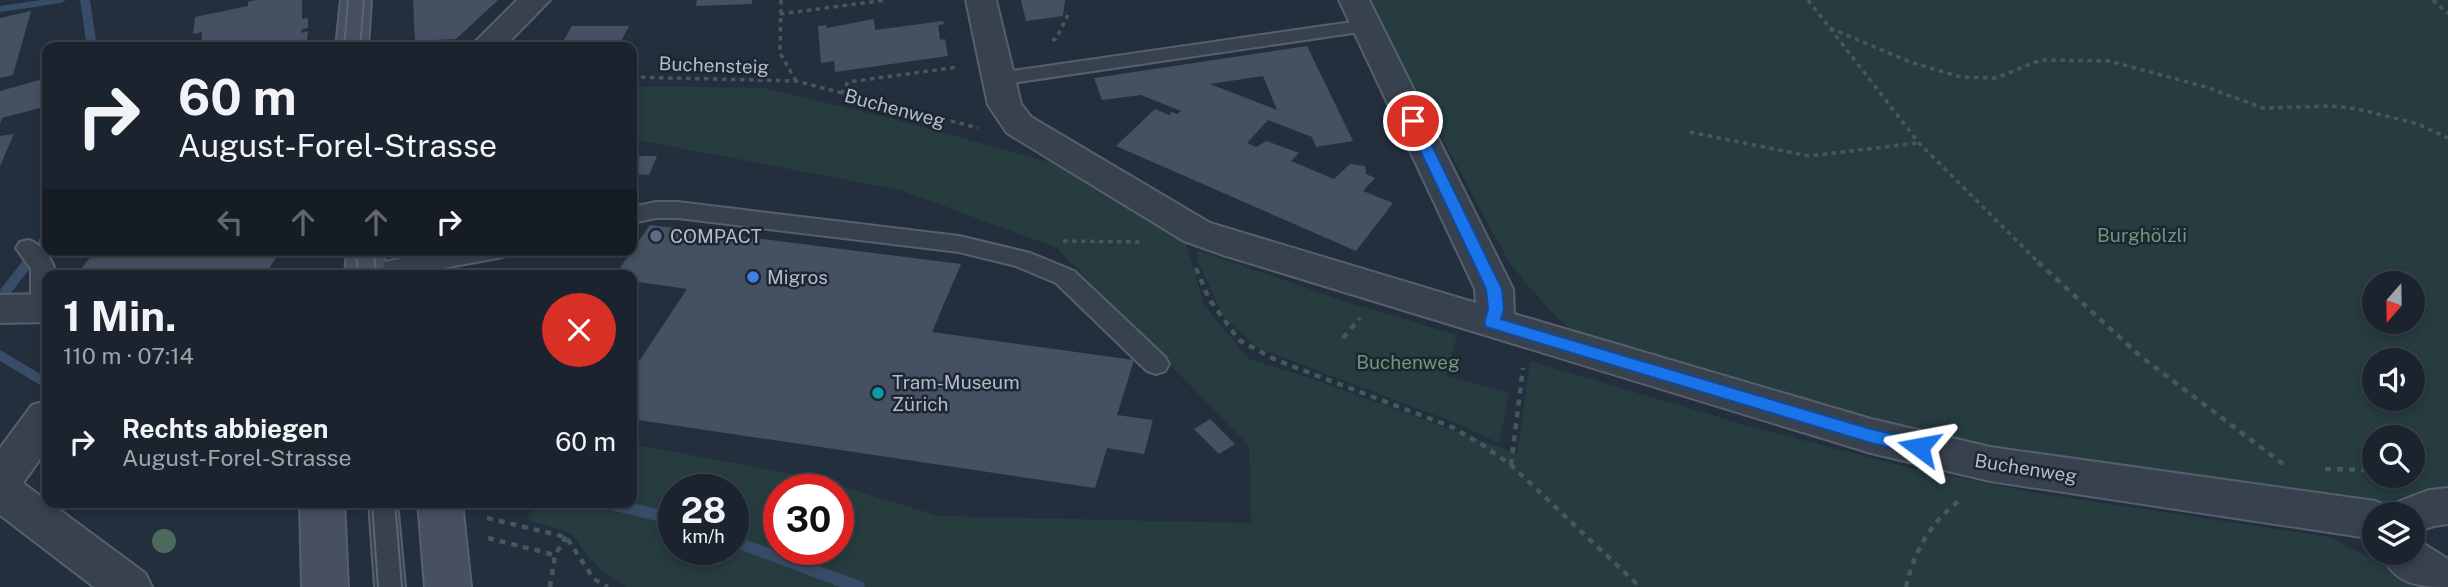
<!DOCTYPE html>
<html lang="de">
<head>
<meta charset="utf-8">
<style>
	:root { --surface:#1b232e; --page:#242b36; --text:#f1f3f6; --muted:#a0a4aa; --line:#39404a }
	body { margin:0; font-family:"Public Sans",sans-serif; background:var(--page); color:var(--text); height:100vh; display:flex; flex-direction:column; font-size:26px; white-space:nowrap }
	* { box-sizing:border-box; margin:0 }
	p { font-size:23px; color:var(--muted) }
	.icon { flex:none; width:38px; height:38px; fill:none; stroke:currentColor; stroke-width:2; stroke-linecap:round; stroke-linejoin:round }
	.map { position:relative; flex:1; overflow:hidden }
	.details { position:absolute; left:42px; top:270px; width:595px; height:238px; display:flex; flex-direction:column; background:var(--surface); border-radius:14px; box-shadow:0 4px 10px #0003,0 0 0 2px var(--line) }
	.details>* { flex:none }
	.guide { position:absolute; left:42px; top:42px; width:595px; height:214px; border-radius:14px; box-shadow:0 4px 10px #0003,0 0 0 2px var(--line); background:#1b232e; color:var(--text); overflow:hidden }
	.needle { width:46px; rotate:200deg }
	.tools { position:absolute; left:2362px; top:271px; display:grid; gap:14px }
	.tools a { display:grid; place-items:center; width:63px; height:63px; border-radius:50%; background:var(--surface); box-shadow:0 4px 10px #0003,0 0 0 2px var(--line); font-size:35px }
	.speed { position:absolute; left:658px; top:474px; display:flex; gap:14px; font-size:35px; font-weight:700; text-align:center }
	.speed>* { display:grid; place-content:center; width:91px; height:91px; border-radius:50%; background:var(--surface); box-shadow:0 4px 10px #0003,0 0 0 2px var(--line); line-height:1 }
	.speed small { font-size:18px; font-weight:400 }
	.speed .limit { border:10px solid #d22; background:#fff; color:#111 }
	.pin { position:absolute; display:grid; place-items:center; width:60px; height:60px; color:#fff; margin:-30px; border:4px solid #fff; border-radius:50%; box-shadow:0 2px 7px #0007 }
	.me { position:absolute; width:77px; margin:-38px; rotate:283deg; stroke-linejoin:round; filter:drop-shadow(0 0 5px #0008) }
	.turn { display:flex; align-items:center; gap:24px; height:147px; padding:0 21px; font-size:32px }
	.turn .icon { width:91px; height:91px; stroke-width:2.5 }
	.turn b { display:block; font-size:49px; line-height:60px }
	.lanes { display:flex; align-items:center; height:66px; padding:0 21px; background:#0003; justify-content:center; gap:35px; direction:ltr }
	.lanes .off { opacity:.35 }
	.round { display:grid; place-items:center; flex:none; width:74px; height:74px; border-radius:37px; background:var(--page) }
	.summary { display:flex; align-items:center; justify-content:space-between; height:119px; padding:0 21px }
	h1 { font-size:42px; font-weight:700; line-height:52px }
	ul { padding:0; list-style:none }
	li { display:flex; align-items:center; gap:21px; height:105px; padding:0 21px }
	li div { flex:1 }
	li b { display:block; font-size:26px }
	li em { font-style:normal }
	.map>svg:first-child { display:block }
</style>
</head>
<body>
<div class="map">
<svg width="2448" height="587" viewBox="0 0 2448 587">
	<rect width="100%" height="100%" fill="#242f3e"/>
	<!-- green -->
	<g fill="#263c3f" fill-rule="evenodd">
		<path d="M1368,0H2448V495L2404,496L2378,504L2003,450L1838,415L1585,341C1553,315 1528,289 1505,255ZM2375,284H2413V322H2375ZM2375,360H2413V399H2375ZM2375,438H2413V476H2375Z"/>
		<path d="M632,86L763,88L890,118L1067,167L1186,243L1204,305L1249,359L1310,378L1517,454L1530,361L1752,427L1903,466L2030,492L2329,537L2376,561L2413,587H627C602,574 587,558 573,534L526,519L537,502H632V444L814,478L939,516L1251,523L1249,446L1057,248L900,190L632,139ZM674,490H733V550H674ZM779,490H838V550H779Z"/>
		<polygon points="1197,250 1347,302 1457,335 1446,376 1509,393 1499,443 1453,422 1258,348 1224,317 1197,260"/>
	</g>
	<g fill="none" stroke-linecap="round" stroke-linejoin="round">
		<!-- stream -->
		<g fill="#394c67" fill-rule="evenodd">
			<polygon points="41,0 66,0 61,3 0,12 0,6"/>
			<polygon points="80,0 90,0 97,47 87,47"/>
			<polygon points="47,234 47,246 4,302 0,303 0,290 43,235"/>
			<polygon points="0,350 47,378 47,389 0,361"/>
			<polygon points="595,502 628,502 674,513 674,525 602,508 597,506"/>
			<polygon points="733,535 863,582 865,587 840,587 733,547"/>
		</g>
	</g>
	<!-- building -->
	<g fill="#455162" fill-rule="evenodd">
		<polygon points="256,0 302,0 302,19 308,18 308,28 302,29 301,33 308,31 307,42 301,43 300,47 201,47 202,32 193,34 195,17 248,6 248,2"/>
		<polygon points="413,0 498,0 456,39 415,41"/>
		<polygon points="697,0 752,0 752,4 696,6"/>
		<polygon points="1021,0 1065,0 1063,16 1026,21"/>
		<polygon points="31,11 13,75 0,78 0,18"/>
		<polygon points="874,19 875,30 943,21 944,24 938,25 940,40 945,39 948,56 835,72 834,61 821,63 818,26 826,25 827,28"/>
		<polygon points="572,26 629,26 618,47 553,47 556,43 564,40"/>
		<path d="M1307,46L1353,141L1316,147L1312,137L1268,120L1247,143L1256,147L1267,141L1299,153L1291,161L1334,179L1350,164L1365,166L1366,174L1375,178L1363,191L1393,203L1356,251L1116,146L1155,109L1169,115L1172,112L1177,114L1181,111L1141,95L1102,100L1094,78ZM1263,76L1277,110L1210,84Z"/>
		<polygon points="47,78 47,106 2,118 0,124 0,91"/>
		<polygon points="14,134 0,166 0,136"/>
		<polygon points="632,156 657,156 649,175 632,174"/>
		<polygon points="650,225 961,264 932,332 1134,360 1117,415 1153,420 1144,454 1107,448 1095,488 632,419 632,372 687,289 632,281 632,275 615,275"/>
		<polygon points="96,250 282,250 264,275 76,275"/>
		<polygon points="1210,419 1235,444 1219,454 1194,429"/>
	</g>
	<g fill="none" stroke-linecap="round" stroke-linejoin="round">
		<defs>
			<g id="service">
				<polygon points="1366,20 1373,22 1376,26 1373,30 998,85 991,83 988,79 991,75 998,73"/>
				<polygon points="656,202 678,202 959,236 1030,253 1074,271 1165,357 1169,364 1165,371 1156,374 1147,371 1056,283 1016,266 959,252 678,218 656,218 632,223 632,207"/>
				<path d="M28,240C41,243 55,261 55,275H47V316L34,314L31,308V269L16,248L20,242Z"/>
				<polygon points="510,250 506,256 498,258 405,275 354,275 357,269 366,266 440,250"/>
				<polygon points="369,502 397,502 405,587 375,587"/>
			</g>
			<g id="minor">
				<polygon points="517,0 550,0 504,47 470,47"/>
				<polygon points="966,0 996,0 1021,104 1031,117 1210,223 1476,303 1475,289 1339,0 1369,0 1513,289 1514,314 1871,419 1990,447 2375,501 2391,507 2393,511 2397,502 2429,490 2448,488 2448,524 2434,526 2413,533 2413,514 2375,514 2375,539 1990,481 1871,453 1223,255 1184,241 1007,133 988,105"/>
				<polygon points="47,294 47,322 0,323 0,295"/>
				<polygon points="47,401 47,449 23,483 145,573 152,587 94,587 0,515 0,448 32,405"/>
				<path d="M2413,537L2448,559V587C2416,587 2395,584 2380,553H2413Z"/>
			</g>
			<g id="secondary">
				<polygon points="341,0 371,0 368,47 336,47"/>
				<polygon points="347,250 385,250 383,275 345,275"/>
				<polygon points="300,502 344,502 348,587 302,587"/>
				<polygon points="418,502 462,502 471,587 425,587"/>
			</g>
		</defs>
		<!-- service casing -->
		<use href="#service" stroke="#565f6c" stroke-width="4"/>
		<!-- minor casing -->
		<use href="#minor" stroke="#565f6c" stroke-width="4"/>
		<!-- secondary casing -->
		<use href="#secondary" stroke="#565f6c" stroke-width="4"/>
		<!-- path-far1 -->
		<g stroke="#44595c" stroke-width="3.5" stroke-dasharray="4.5 4.5" stroke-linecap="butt">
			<polyline points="781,0 780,53 796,81"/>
			<polyline points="1808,0 1919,143 2039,263"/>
			<polyline points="2433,0 2448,14"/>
			<polyline points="780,14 886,0"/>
			<polyline points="1830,28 1910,62 1961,77 1996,78 2041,60 2109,61 2206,87 2263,108 2332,106 2358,109 2418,124 2448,138"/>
			<polyline points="1052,40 1056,39 1068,15"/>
			<polyline points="632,77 796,81 978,128"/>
			<polyline points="841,94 848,82 958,67"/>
			<polyline points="1690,132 1809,156 1918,143"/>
			<polyline points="1063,241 1142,242"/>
		</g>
		<!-- path -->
		<g stroke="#44595c" stroke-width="4.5" stroke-dasharray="6 6" stroke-linecap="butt">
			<polyline points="2038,262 2140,356 2283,464"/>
			<polyline points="1196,268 1209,299 1239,340 1276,360 1452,427 1481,444 1511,465 1640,587"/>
			<polyline points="1343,338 1360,318"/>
			<polyline points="1511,465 1523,368"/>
			<polyline points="2325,469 2375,470"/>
			<polyline points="487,518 566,537 594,579 608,587"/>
			<polyline points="488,538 555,555"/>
			<polyline points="550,587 555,555 566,537"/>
			<path d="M1906,587C1914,550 1932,520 1963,498"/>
		</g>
		<!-- service -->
		<use href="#service" fill="#38414e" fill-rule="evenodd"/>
		<!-- minor -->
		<use href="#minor" fill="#38414e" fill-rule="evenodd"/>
		<!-- secondary -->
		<use href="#secondary" fill="#465061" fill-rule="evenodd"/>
		<!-- tram -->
		<g stroke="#5a6575" stroke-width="2">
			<polyline points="344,47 348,0"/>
			<polyline points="360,47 364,0"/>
			<polyline points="356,250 358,275"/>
			<polyline points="374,250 376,275"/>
			<polyline points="372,502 378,587"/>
			<polyline points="395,502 402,587"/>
		</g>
	</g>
	<!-- trees -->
	<circle fill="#4b6a5d" cx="164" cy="541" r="12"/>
	<!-- route -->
	<polygon fill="#1a73e8" stroke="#114b97" stroke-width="2" points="1413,117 1420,121 1502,289 1504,309 1501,319 1871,429 1919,440 1925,442 1927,447 1925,452 1919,454 1871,443 1486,327 1484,323 1488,309 1486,289 1406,121"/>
	<!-- markers -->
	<circle fill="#5c6f8a" stroke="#1d2633" stroke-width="2.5" cx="656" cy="236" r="7"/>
	<circle fill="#3f7fe0" stroke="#1d2633" stroke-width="2.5" cx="753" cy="277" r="7"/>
	<circle fill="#0f9aa8" stroke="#1d2633" stroke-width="2.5" cx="878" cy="393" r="7"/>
	<g text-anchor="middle" stroke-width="5" stroke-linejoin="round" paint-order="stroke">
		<!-- street labels -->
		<g font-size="19" fill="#b4bcc9" stroke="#1d2633">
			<text transform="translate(714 65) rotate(2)" y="7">Buchensteig</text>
			<text transform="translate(895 108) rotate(15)" y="7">Buchenweg</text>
			<text transform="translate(2026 468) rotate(9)" y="7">Buchenweg</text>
		</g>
		<!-- park labels -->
		<g font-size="19" fill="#6b9a76" stroke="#1d2633">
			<text x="2142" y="242">Burghölzli</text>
			<text x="1408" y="369">Buchenweg</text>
		</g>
		<!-- poi labels -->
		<g font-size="19" fill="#b4bcc9" stroke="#1d2633" text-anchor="start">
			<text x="670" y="243">COMPACT</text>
			<text x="767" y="284">Migros</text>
			<text x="892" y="389">Tram-Museum<tspan x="892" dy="22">Zürich</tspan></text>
		</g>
	</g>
</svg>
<div class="tools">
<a><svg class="needle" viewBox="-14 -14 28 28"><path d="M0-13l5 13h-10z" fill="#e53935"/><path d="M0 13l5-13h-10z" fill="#a0a4aa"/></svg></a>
<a><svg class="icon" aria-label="sound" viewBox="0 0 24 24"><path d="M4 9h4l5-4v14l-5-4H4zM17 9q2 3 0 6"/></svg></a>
<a><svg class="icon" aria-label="search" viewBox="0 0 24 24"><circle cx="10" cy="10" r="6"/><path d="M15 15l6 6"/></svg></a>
<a><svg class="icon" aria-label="layers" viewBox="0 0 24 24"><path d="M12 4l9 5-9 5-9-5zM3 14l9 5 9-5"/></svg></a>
</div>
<div class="speed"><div>28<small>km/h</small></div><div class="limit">30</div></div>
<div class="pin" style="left:1413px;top:121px;background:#d93025"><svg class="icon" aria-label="arrive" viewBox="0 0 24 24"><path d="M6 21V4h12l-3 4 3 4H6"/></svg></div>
<svg class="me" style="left:1919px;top:447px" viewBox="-20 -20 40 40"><path d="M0-17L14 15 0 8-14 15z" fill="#1a73e8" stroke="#fff" stroke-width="4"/></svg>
<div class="guide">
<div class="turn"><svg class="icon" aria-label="right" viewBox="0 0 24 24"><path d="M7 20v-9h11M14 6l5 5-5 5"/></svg><div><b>60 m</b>August-Forel-Strasse</div></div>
<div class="lanes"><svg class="icon off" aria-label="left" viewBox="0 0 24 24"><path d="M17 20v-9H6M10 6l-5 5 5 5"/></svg><svg class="icon off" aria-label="ahead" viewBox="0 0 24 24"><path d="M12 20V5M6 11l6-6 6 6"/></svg><svg class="icon off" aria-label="ahead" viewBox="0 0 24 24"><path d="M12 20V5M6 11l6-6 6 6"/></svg><svg class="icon" aria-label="right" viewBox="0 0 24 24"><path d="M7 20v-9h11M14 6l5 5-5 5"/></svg></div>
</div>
<section class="details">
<div class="summary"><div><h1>1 Min.</h1><p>110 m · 07:14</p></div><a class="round" style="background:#d93025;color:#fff"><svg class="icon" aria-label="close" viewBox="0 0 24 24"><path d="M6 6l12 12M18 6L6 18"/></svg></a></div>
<ul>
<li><svg class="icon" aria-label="right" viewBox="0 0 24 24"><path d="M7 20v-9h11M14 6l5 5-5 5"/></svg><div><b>Rechts abbiegen</b><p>August-Forel-Strasse</p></div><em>60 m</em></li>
</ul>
</section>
</div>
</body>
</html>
